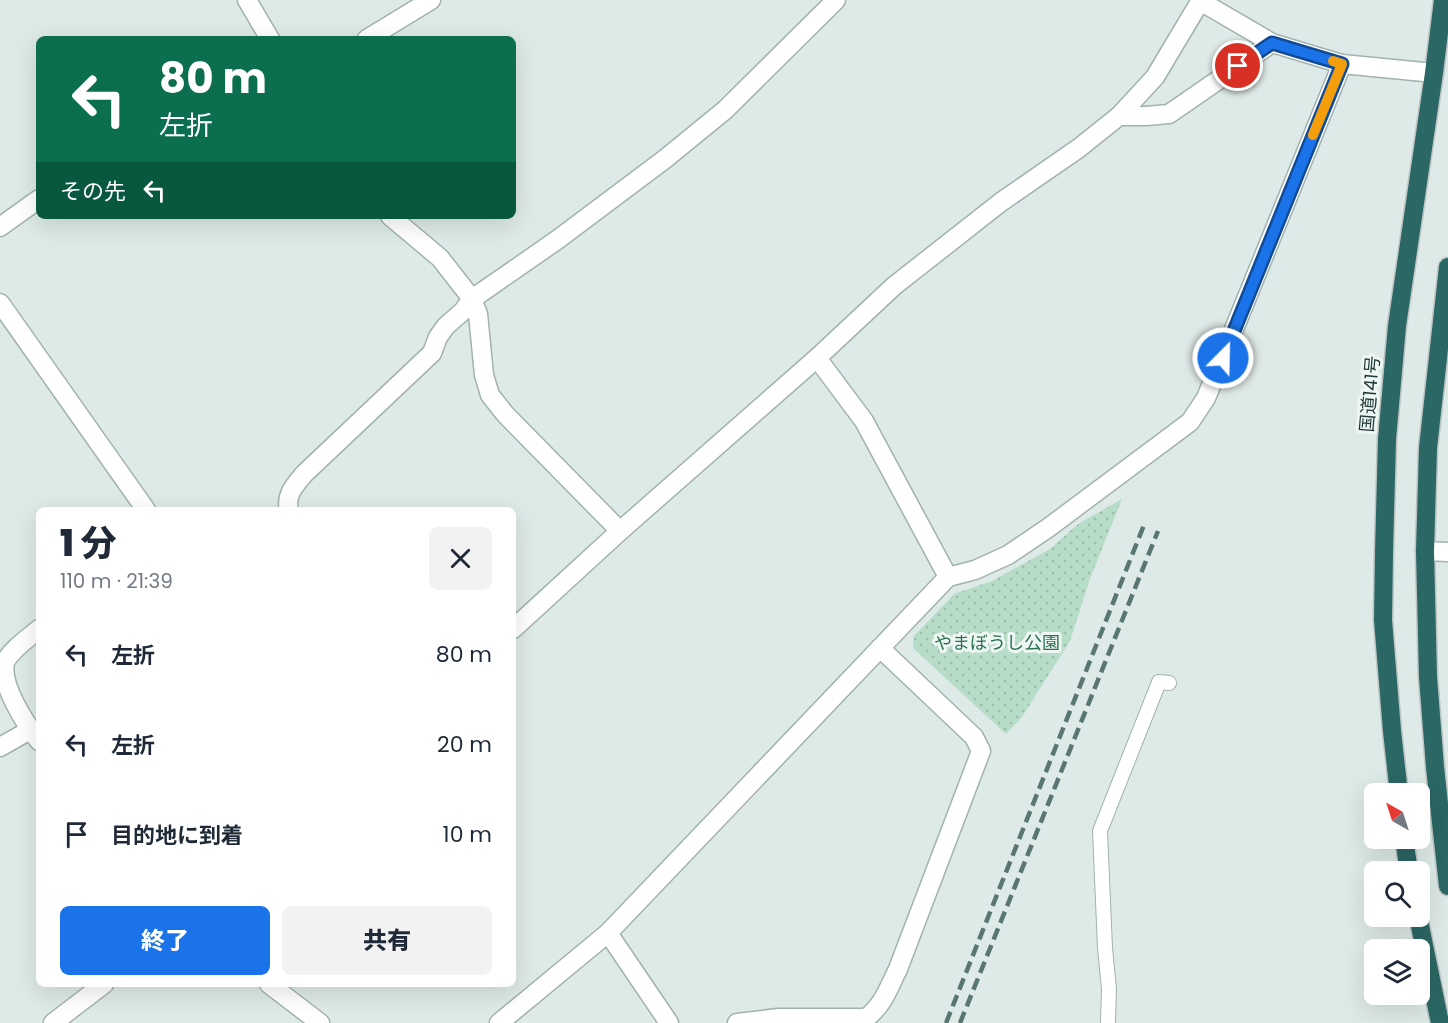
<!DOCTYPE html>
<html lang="ja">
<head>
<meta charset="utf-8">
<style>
	:root { --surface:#fff; --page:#f2f2f3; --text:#1f2937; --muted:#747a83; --accent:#1a73e8 }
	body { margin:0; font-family:Poppins,"Noto Sans JP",sans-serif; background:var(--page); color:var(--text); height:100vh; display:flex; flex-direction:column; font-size:22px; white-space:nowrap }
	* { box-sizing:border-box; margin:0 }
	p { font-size:20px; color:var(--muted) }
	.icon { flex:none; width:33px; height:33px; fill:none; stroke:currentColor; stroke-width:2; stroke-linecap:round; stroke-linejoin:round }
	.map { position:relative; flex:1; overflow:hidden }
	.drawer { position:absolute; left:36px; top:507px; width:480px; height:480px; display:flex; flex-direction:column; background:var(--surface); border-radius:9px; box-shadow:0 6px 24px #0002 }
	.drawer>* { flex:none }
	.hud { position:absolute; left:36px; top:36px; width:480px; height:183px; border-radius:9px; box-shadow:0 6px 24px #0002; background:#0b6e4f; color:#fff; overflow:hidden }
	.needle { width:39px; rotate:321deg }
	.controls { position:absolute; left:1364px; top:783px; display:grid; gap:12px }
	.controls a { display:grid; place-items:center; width:66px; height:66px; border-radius:9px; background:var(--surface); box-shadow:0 6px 24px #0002; font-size:30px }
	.pin { position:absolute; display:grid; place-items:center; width:51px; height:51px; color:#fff; margin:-26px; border:3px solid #fff; border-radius:50%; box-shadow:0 2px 6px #0007 }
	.me { position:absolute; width:66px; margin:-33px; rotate:23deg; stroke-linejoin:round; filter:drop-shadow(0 0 4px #0008) }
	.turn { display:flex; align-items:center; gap:21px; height:126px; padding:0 24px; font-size:27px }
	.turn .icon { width:78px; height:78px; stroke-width:2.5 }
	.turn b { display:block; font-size:42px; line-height:51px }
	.then { display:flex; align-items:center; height:57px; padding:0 24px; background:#0003; gap:12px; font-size:22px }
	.round { display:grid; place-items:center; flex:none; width:63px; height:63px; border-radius:9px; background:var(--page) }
	.headline { display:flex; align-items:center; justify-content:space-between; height:102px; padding:0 24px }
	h1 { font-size:36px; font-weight:800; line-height:45px }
	.button { display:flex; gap:12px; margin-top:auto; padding:12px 24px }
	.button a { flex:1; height:69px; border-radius:9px; background:var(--accent); color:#fff; font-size:24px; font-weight:800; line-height:69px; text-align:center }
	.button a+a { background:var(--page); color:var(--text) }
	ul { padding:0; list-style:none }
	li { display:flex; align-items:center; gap:18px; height:90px; padding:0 24px }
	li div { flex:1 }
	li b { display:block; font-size:22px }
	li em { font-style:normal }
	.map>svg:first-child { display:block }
</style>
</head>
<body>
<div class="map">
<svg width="1448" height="1023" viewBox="0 0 1448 1023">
	<defs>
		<pattern id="park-dots" width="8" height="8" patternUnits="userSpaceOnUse" patternTransform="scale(1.5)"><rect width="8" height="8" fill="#b7dcc7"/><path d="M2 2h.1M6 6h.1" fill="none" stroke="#9dbeac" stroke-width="1.8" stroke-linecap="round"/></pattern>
	</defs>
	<rect width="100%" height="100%" fill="#deeae7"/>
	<!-- park -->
	<polygon fill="url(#park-dots)" points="1122,499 1090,579 1070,641 1022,717 1006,734 913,648 914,636 954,594 992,581 1050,549 1078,524"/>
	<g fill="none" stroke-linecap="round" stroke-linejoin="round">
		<defs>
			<polyline id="lane" points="1108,1023 1109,989 1105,948 1100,831 1159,682 1169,683"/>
			<g id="street">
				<polyline points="247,0 270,39"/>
				<polyline points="1200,1 1272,43 1342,64"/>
				<polyline points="367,39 431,0"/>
				<polyline points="1119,116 1146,116 1169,114 1272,43"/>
				<polyline points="0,227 39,199"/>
				<polyline points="0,303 146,510"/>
				<polyline points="817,358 864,421 948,577"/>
				<path d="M289,510C285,495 295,485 304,474L432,353L438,337L446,326L463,311L472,299L440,258L390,216"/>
				<polyline points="620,531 505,414 490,395 484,375 478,314 472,299 557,240 665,159 725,110 836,0"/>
				<polyline points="1425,551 1448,552"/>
				<path d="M39,629C27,639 12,649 5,662C0,685 25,723 39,741"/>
				<polyline points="513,629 620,531 817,358 894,286 1001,202 1079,148 1119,116 1155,77 1201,0"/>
				<polyline points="0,747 30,730"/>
				<polyline points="608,933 669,1023"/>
				<polyline points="269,984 320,1023"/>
				<polyline points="53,1023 104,984"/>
				<polyline points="499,1023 608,933 948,577 975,570 1008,555 1048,528 1190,422 1206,398 1342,64 1434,73"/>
				<path d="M737,1023L778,1018H866C883,1006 889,987 898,969L981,751L974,737L880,648"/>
			</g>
			<g id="highway">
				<polyline points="1448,267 1428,448 1425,551 1428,677 1435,767 1448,886"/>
				<polyline points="1399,794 1392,731 1383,620 1384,552 1387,439 1397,326 1434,73 1443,0"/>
				<polyline points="1404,838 1409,872"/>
				<polyline points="1418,916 1440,1023"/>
			</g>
		</defs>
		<!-- lane casing -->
		<use href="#lane" stroke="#a1b2af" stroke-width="16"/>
		<!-- street casing -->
		<use href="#street" stroke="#a1b2af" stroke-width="21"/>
		<!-- highway casing -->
		<use href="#highway" stroke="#bcc4c3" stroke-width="21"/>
		<!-- lane -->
		<use href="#lane" stroke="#fff" stroke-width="14"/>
		<!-- street -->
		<use href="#street" stroke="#fff" stroke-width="18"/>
		<!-- highway -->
		<use href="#highway" stroke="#2b6764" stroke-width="18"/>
		<!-- rail -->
		<g stroke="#5a7673" stroke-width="4.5" stroke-dasharray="12 6" stroke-linecap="butt">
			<polyline points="946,1023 1144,525"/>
			<polyline points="960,1023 1158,531"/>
		</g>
	</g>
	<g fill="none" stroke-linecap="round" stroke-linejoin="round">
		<defs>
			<polyline id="route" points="1223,358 1342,64 1272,43 1238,66"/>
		</defs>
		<!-- route casing -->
		<use href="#route" stroke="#114b97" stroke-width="15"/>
		<!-- route -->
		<use href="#route" stroke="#1a73e8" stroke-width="10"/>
		<!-- slow -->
		<polyline stroke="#f59e0b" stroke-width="10" points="1313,135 1342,64 1333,61"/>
	</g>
	<g text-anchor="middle" stroke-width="6" stroke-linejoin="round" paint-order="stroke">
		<!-- street labels -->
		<g font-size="18" fill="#203a37" stroke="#eff7f4">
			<text transform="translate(1370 394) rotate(-85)" y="6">国道141号</text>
		</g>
		<!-- park labels -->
		<g font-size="18" fill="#297150" stroke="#eff7f4">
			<text x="997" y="649">やまぼうし公園</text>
		</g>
	</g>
</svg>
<div class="controls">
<a><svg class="needle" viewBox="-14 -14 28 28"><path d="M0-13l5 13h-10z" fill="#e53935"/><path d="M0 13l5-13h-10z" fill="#747a83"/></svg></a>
<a><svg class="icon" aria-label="search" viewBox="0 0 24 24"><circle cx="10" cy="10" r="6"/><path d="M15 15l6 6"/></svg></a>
<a><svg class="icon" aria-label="layers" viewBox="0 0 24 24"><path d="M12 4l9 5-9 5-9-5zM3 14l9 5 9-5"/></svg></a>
</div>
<div class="pin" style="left:1238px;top:66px;background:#d93025"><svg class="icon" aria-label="arrive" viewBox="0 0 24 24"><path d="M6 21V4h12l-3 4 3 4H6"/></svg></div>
<svg class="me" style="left:1223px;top:358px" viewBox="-20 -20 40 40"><circle r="17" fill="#1a73e8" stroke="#fff" stroke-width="3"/><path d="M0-11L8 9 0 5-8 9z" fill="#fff"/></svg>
<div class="hud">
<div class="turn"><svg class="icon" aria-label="left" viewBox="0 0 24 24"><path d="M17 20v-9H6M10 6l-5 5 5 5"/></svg><div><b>80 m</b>左折</div></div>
<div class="then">その先<svg class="icon" aria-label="left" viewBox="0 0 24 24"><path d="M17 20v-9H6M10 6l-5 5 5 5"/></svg></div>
</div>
<section class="drawer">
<div class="headline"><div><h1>1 分</h1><p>110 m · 21:39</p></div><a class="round"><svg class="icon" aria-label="close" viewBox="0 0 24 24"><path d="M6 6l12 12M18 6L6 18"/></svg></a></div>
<ul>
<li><svg class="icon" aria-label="left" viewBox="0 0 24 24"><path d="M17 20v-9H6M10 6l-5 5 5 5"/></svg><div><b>左折</b></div><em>80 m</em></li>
<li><svg class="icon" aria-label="left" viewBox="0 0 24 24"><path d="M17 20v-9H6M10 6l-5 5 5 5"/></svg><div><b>左折</b></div><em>20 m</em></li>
<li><svg class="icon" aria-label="arrive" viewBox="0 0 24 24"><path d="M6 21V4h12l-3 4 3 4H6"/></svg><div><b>目的地に到着</b></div><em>10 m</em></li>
</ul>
<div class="button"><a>終了</a><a>共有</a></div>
</section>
</div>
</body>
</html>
